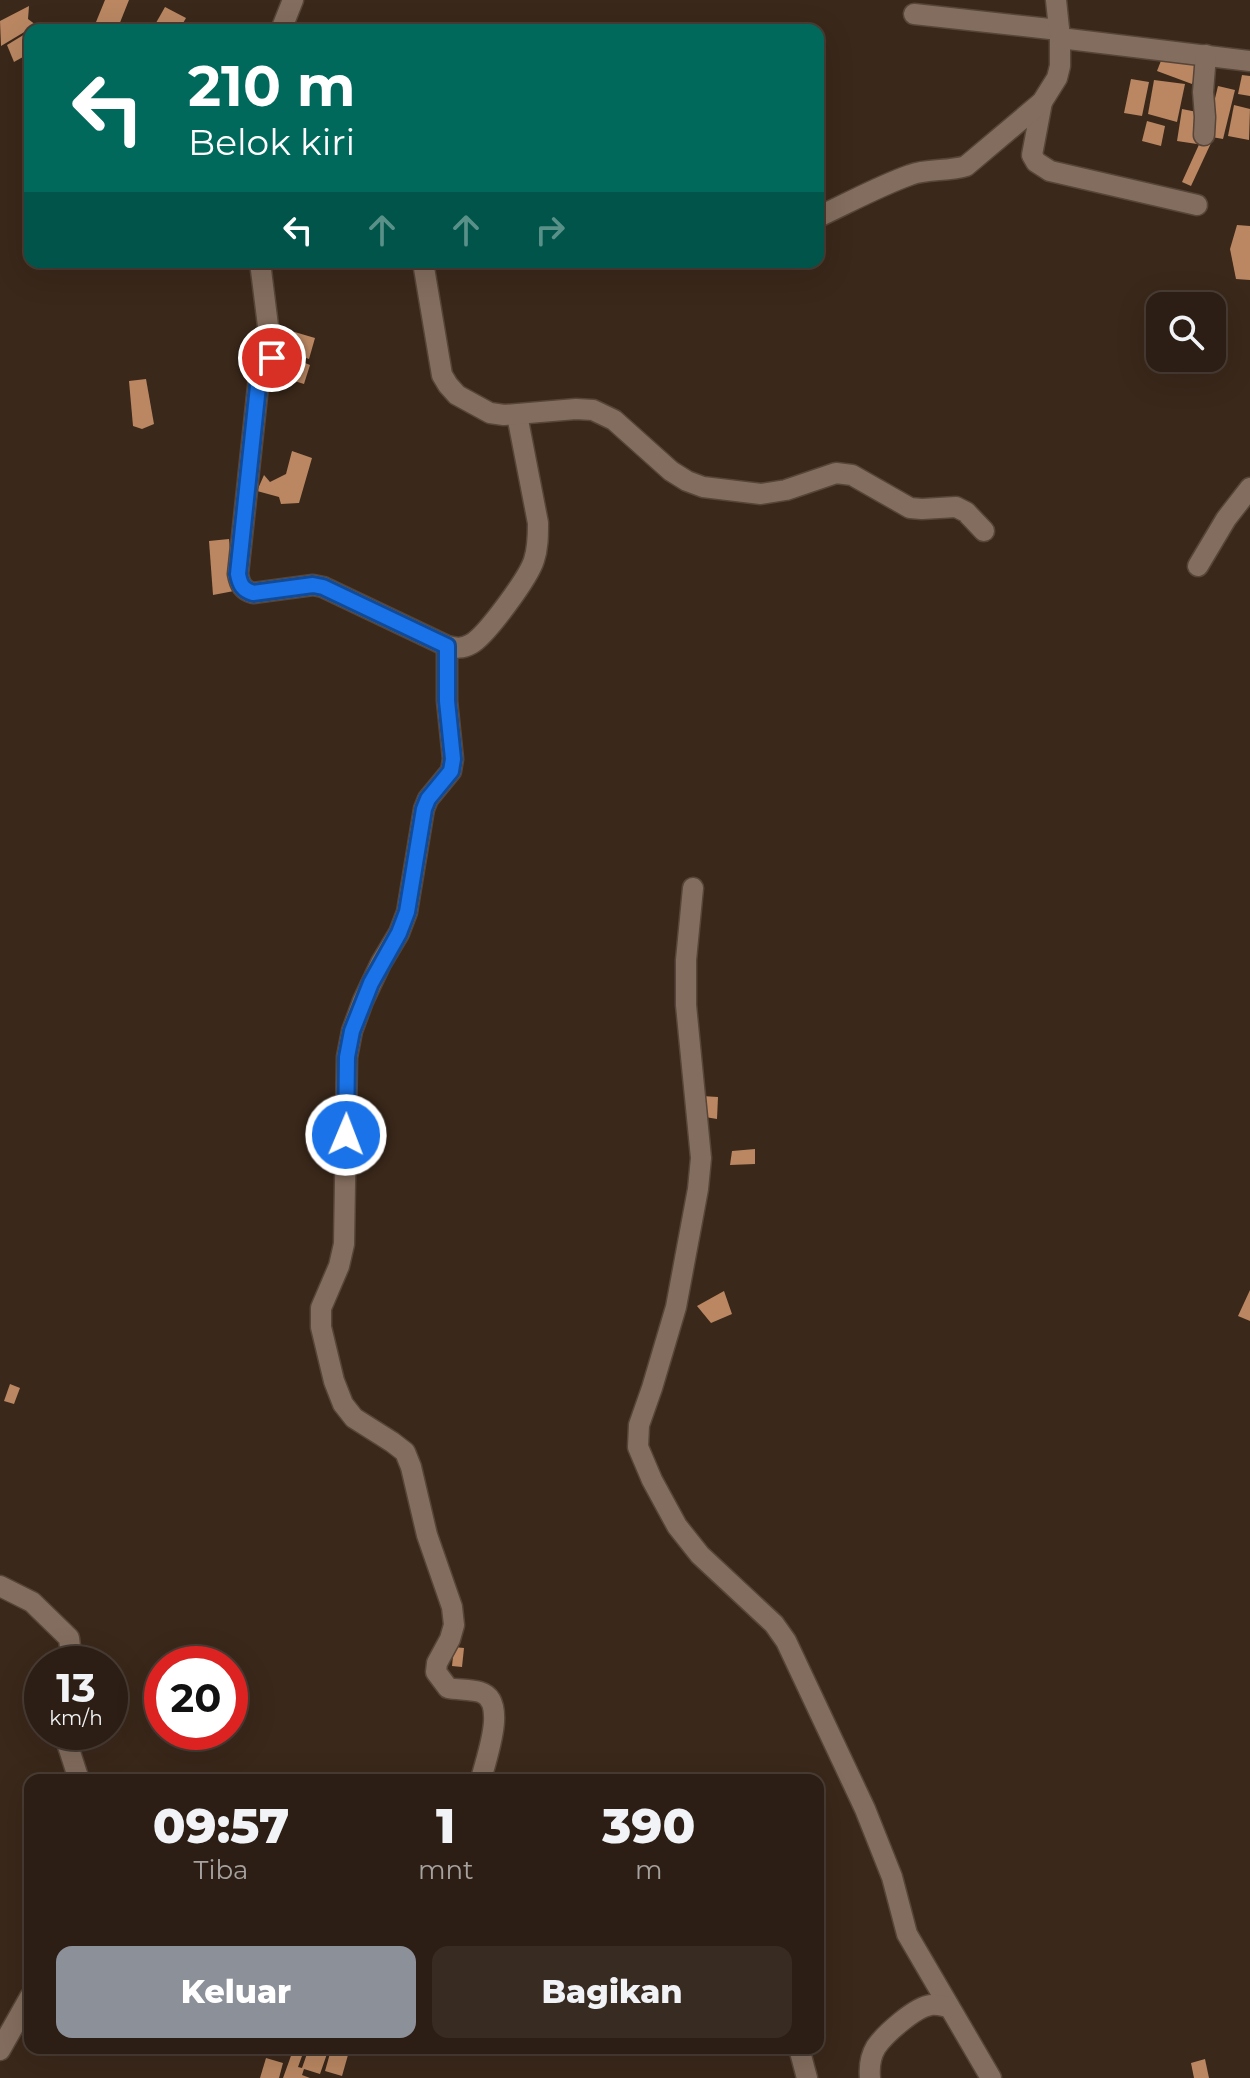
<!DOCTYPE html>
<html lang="id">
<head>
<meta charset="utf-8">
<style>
	:root { --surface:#2c1e14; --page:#382b22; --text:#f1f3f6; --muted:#a6a2a0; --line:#483c34; --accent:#8c9099 }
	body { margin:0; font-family:Montserrat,sans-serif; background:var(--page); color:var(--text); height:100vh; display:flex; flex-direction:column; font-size:30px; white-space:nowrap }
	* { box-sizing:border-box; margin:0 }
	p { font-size:26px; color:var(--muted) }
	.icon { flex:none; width:44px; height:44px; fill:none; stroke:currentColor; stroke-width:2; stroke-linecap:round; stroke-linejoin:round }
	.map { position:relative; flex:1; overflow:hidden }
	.drawer { position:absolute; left:24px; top:1774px; width:800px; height:280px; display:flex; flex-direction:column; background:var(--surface); border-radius:16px; box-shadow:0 8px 32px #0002,0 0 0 2px var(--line) }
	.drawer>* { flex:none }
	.guide { position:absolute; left:24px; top:24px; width:800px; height:244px; border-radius:16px; box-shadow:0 8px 32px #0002,0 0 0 2px var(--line); background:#00695c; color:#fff; overflow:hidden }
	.tools { position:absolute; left:1146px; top:292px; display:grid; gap:16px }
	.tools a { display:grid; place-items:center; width:80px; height:80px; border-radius:16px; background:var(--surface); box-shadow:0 8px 32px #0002,0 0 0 2px var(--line); font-size:40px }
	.speed { position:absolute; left:24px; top:1646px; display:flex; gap:16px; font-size:40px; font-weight:700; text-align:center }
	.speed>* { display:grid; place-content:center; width:104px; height:104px; border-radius:50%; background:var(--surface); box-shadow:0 8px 32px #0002,0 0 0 2px var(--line); line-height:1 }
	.speed small { font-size:20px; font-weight:400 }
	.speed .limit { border:12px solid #d22; background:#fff; color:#111 }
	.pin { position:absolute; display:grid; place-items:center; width:68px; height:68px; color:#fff; margin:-34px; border:4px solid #fff; border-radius:50%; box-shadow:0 2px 8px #0007 }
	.me { position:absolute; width:88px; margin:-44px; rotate:1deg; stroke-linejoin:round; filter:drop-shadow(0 0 6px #0008) }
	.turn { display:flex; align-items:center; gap:28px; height:168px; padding:0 32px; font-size:36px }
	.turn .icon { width:104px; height:104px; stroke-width:2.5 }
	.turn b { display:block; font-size:56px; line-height:68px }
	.lanes { display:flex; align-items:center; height:76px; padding:0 32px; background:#0003; justify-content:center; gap:40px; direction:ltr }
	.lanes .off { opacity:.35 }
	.eta { display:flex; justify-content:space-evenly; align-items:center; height:136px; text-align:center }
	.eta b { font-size:48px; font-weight:800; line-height:56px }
	.cta { display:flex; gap:16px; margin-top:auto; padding:16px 32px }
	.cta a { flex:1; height:92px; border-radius:16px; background:var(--accent); color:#fff; font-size:32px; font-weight:800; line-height:92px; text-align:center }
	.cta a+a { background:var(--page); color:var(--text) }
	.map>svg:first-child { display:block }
</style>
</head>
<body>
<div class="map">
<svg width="1250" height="2078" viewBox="0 0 1250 2078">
	<rect width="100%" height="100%" fill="#3a281a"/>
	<!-- building -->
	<g fill="#ba8762">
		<polygon points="105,0 129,0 117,30 96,22"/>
		<polygon points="29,6 28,19 36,25 1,46 0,21"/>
		<polygon points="165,7 186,18 179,30 152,30"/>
		<polygon points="30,31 30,53 14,62 7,45"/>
		<polygon points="1164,53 1199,67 1192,84 1157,71"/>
		<polygon points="1242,75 1250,76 1250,96 1238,94"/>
		<polygon points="1131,79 1149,82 1142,116 1124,113"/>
		<polygon points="1154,80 1185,84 1177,122 1148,114"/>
		<polygon points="1218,86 1235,90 1223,139 1206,136"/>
		<polygon points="1234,105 1250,109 1249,140 1228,136"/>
		<polygon points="1182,109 1202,113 1197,144 1177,141"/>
		<polygon points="1147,121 1165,126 1161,146 1142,141"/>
		<polygon points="1202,138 1211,143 1191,186 1182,182"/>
		<polygon points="1237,225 1250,226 1250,280 1236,279 1230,249"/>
		<polygon points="281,328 315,338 309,359 276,347"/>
		<polygon points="278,352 310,365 304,384 276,375"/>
		<polygon points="146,379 154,424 142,429 133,426 129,381"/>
		<polygon points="292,451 312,458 299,503 281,504 279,497 257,491 264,475 270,482 286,474"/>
		<polygon points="229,539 234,591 213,595 209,541"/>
		<polygon points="702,1096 718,1097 717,1119 705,1117"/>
		<polygon points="755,1149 755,1164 730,1165 732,1151"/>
		<polygon points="1250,1290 1250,1321 1238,1316"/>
		<polygon points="724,1291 732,1314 711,1323 697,1306"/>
		<polygon points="10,1384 20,1388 14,1404 4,1401"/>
		<polygon points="454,1647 464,1648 462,1667 452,1666"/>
		<polygon points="309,2048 329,2048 320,2074 304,2069 302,2075 310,2078 283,2078 292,2053 302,2056 298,2067 302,2068"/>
		<polygon points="331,2050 348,2055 342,2076 325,2071"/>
		<polygon points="266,2058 283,2063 279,2078 260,2078"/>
		<polygon points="1205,2059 1209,2078 1194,2078 1191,2063"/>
	</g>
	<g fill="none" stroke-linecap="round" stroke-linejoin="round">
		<defs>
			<g id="minor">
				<polyline points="914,14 1059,30"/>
				<polyline points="281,30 293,0"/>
				<polyline points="1060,38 1250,61"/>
				<polyline points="1042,102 1032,155 1036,162 1050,171 1197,205"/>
				<polyline points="1204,135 1205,117 1203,92 1206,55"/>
				<path d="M818,217C848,203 879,186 910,175C928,168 948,172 966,166L1042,102L1057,78L1060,66V38L1056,0"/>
				<path d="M260,262L272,358L269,365L259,377L238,574C240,585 243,590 253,593L313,585L323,587L447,646C456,648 462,649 471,644C486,636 529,577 534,560C538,548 538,536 538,523L517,415"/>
				<polyline points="423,262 442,375 448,385 457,395 490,413 504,415 576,409 593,410 614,420 671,471 687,481 703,487 761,494 786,490 836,473 852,475 910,508 922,509 956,507 966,512 984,531"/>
				<polyline points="1198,566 1226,519 1250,488"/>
				<path d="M447,646V701L453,759L451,771L428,799L424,809L407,912L399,933L381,963L363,1001L352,1031L347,1057L344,1244L339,1266L321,1308V1327L334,1381L343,1404L354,1418L392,1442L405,1452L411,1467L427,1535L452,1607L454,1625L450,1639L437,1663L436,1672L448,1688C458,1690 470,1689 480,1692C509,1701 485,1760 481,1780"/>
				<polyline points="693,888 686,960 686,1005 701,1158 698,1189 676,1307 652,1388 639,1425 638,1447 652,1480 677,1526 700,1555 774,1624 786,1641 865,1809 892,1877 907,1934 991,2078"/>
				<polyline points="0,1586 32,1602 69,1638 72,1664"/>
				<polyline points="66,1732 68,1746 79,1780"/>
				<polyline points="799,2048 807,2078"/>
				<polyline points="0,2050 30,1997"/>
				<path d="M870,2078C869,2067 870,2057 876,2047C885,2034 915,2007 931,2005C937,2004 943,2006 949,2007"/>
			</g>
		</defs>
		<!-- minor casing -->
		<use href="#minor" stroke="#564538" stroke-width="23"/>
		<!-- minor -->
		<use href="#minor" stroke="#836d5e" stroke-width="20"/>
	</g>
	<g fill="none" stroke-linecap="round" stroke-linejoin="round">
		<defs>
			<path id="route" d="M272,358L269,365L259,377L238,574C240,585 243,590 253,593L313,585L323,587L447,646V701L453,759L451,771L428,799L424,809L407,912L399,933L371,983L352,1031L347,1057L346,1135"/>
		</defs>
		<!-- route casing -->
		<use href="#route" stroke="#114b97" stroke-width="20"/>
		<!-- route -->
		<use href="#route" stroke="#1a73e8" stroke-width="14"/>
	</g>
</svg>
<div class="tools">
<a><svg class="icon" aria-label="search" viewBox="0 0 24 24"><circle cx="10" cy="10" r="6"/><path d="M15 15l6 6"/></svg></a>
</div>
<div class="speed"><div>13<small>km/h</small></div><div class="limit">20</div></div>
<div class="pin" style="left:272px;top:358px;background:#d93025"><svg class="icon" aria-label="arrive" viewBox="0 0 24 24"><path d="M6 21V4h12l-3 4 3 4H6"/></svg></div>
<svg class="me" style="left:346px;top:1135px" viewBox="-20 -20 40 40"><circle r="17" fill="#1a73e8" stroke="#fff" stroke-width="3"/><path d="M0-11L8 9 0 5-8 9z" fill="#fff"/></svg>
<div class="guide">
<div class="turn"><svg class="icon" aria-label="left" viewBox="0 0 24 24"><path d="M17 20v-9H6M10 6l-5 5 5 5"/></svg><div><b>210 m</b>Belok kiri</div></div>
<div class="lanes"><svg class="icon" aria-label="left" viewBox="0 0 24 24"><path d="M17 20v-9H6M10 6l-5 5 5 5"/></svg><svg class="icon off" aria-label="ahead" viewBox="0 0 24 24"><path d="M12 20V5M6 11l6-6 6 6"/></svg><svg class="icon off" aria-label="ahead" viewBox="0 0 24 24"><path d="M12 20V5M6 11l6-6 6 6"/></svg><svg class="icon off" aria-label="right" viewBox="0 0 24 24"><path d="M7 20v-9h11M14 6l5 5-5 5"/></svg></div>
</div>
<section class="drawer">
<div class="eta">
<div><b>09:57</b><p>Tiba</p></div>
<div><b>1</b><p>mnt</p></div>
<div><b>390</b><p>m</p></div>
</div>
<div class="cta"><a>Keluar</a><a>Bagikan</a></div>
</section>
</div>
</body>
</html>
